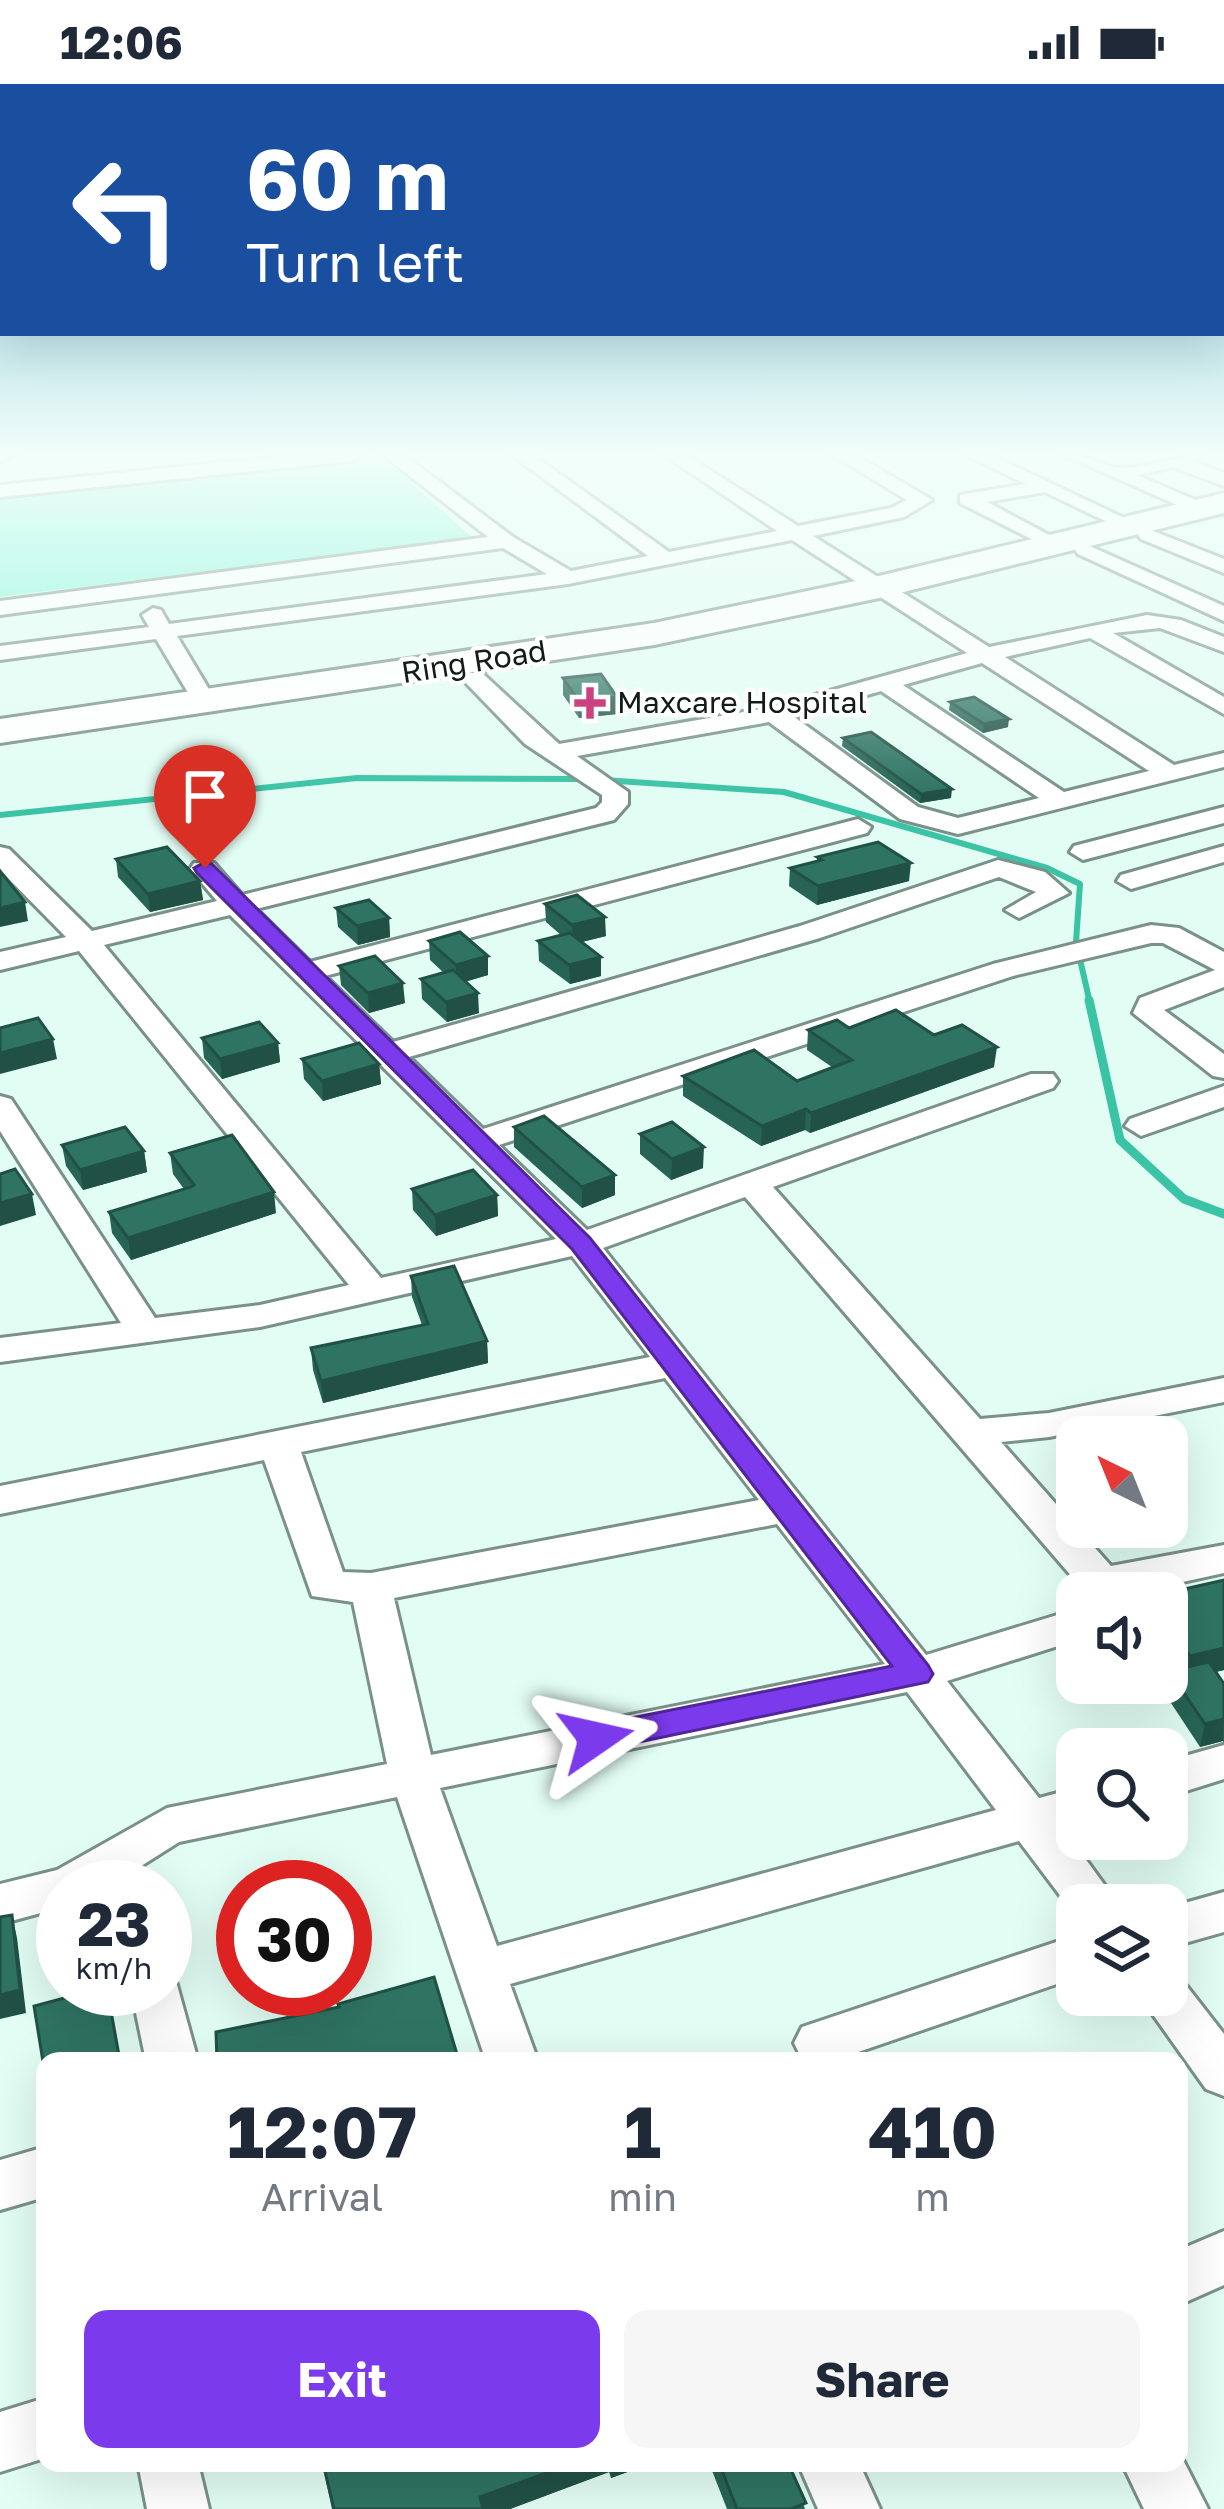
<!DOCTYPE html>
<html lang="en">
<head>
<meta charset="utf-8">
<style>
	:root { --surface:#fff; --page:#f6f6f7; --text:#1f2937; --muted:#747a83; --accent:#7c3aed }
	body { margin:0; font-family:"Golos Text",sans-serif; background:var(--page); color:var(--text); height:100vh; display:flex; flex-direction:column; font-size:45px; white-space:nowrap }
	* { box-sizing:border-box; margin:0 }
	p { font-size:39px; color:var(--muted) }
	.icon { flex:none; width:66px; height:66px; fill:none; stroke:currentColor; stroke-width:2; stroke-linecap:round; stroke-linejoin:round }
	.map { position:relative; flex:1; overflow:hidden }
	.details { position:absolute; left:36px; top:1968px; width:1152px; height:420px; display:flex; flex-direction:column; background:var(--surface); border-radius:24px; box-shadow:0 12px 48px #0002 }
	.details>* { flex:none }
	.guide { position:absolute; left:0px; top:0px; width:1224px; height:252px; box-shadow:0 12px 48px #0002; background:#1a4fa0; color:#fff; overflow:hidden }
	.needle { width:78px; rotate:317deg }
	.fabs { position:absolute; left:1056px; top:1332px; display:grid; gap:24px }
	.fabs a { display:grid; place-items:center; width:132px; height:132px; border-radius:24px; background:var(--surface); box-shadow:0 12px 48px #0002; font-size:60px }
	.speed { position:absolute; left:36px; top:1776px; display:flex; gap:24px; font-size:60px; font-weight:700; text-align:center }
	.speed>* { display:grid; place-content:center; width:156px; height:156px; border-radius:50%; background:var(--surface); box-shadow:0 12px 48px #0002; line-height:1 }
	.speed small { font-size:30px; font-weight:400 }
	.speed .limit { border:18px solid #d22; background:#fff; color:#111 }
	.pin { position:absolute; display:grid; place-items:center; width:102px; height:102px; color:#fff; margin:-123px -51px; border-radius:50% 50% 50% 0; rotate:-45deg; box-shadow:0 0 12px #0007 }
	.pin .icon { rotate:45deg }
	.me { position:absolute; width:132px; margin:-66px; rotate:79deg; stroke-linejoin:round; filter:drop-shadow(0 0 9px #0008) }
	.turn { display:flex; align-items:center; gap:42px; height:252px; padding:0 48px; font-size:54px }
	.turn .icon { width:156px; height:156px; stroke-width:2.5 }
	.turn b { display:block; font-size:84px; line-height:102px }
	.eta { display:flex; justify-content:space-evenly; align-items:center; height:204px; text-align:center }
	.eta b { font-size:72px; font-weight:700; line-height:84px }
	.button { display:flex; gap:24px; margin-top:auto; padding:24px 48px }
	.button a { flex:1; height:138px; border-radius:24px; background:var(--accent); color:#fff; font-size:48px; font-weight:700; line-height:138px; text-align:center }
	.button a+a { background:var(--page); color:var(--text) }
	.status { display:flex; justify-content:space-between; align-items:center; height:84px; padding:0 60px; background:var(--surface); direction:ltr }
	.status svg { height:33px; fill:currentColor }
	.map>svg:first-child { display:block }
</style>
</head>
<body>
<div class="status"><b>12:06</b><svg viewBox="0 0 49 12"><path d="M0 12V9h3v3zM5 12V6h3v6zM10 12V3h3v9zM15 12V0h3v12zM26 1h20v11H26zM47 4h2v5h-2z"/></svg></div>
<div class="map">
<svg width="1224" height="2425" viewBox="0 0 1224 2425">
	<rect width="100%" height="100%" fill="#e2fdf4"/>
	<!-- green -->
	<polygon fill="#7df5d7" points="380,371 473,454 0,513 0,410"/>
	<g fill="none" stroke-linecap="round" stroke-linejoin="round">
		<!-- stream-far1 -->
		<g stroke="#3bc3a5" stroke-width="6">
			<polyline points="603,696 784,708 1047,784 1080,800 1076,858 1090,919"/>
			<polyline points="0,731 357,694 587,695"/>
		</g>
		<!-- stream -->
		<polyline stroke="#3bc3a5" stroke-width="9" points="1089,916 1120,1056 1184,1115 1224,1130"/>
		<defs>
			<g id="minor">
				<polygon points="0,371 15,371 0,378"/>
				<polygon points="296,371 360,371 351,377 0,413 0,401"/>
				<path d="M383,371H404L513,453L571,487L648,472L512,371H533L669,468L777,447L664,371H686L798,442L891,424L907,416L833,371H856L932,416L904,433L813,452L989,563L1147,531L1181,536L1224,553V568L1160,544L1113,549L1224,613V630L1090,554L1005,573L1174,681L1224,669V683L958,750L900,735L769,638L577,672L628,708V720L614,736L256,825L310,878L858,735L871,743L867,749L325,892L393,958L800,842L998,776L1045,788L1069,809L1019,834L1005,826L1036,808L999,793L820,854L409,973L483,1045L993,880L1151,841L1179,844L1224,868V903L1164,926L1224,970V994L1213,992L1133,929L1140,914L1215,886L1163,859H1151L1013,892L499,1061L587,1146L1031,990H1053L1058,997L1053,1004L773,1103L980,1335L1049,1329L1224,1294V1318L1049,1353L1001,1358L1111,1482L1224,1461V1489L1132,1509H1086L745,1113L603,1164L926,1571L1077,1525V1556L947,1597L1039,1714L1077,1704V1740L1063,1744L1119,1821H1077V1834L1019,1757L510,1900L538,1977H486L397,1713L179,1758L108,1803H63V1823L0,1840V1800L57,1786L167,1724L387,1680L353,1518L312,1512L264,1376L0,1430V1402L650,1273L572,1172L260,1243L0,1278V1254L121,1239L0,1047V1012L11,1015L155,1234L260,1221L349,1201L79,867L0,886V868L66,853L0,786V763L9,765L92,847L217,817L190,785L194,779H214L242,811L596,724L602,718V711L525,660L466,599V589H482L559,660L772,623L967,569L792,456L568,500L177,552L216,617L204,624L196,622L156,555L0,576V562L149,543L142,531L153,524L161,526L169,540L547,490L503,464L0,531V517L488,453ZM982,579L1149,687L1064,708L903,601ZM881,607L1039,714L958,734L918,723L793,632ZM230,831L556,1155L381,1194L104,861ZM665,1294L759,1416L371,1489L343,1488L301,1368ZM777,1440L885,1580L431,1671L394,1514ZM907,1608L996,1726L497,1862L440,1704Z"/>
				<polygon points="966,371 991,371 1141,442 1124,446 1045,408 987,418 1066,460 1049,464 960,419 960,411 1026,400"/>
				<path d="M1064,371C1090,371 1099,381 1119,384C1136,386 1179,371 1204,371L1193,377L1224,389V402L1173,383L1137,391L1207,421V429L1200,431Z"/>
				<polygon points="1148,445 1224,475 1224,489 1141,455 1138,451"/>
				<polygon points="1085,460 1224,522 1224,537 1078,470 1075,466"/>
				<polygon points="1224,723 1224,739 1083,776 1070,768 1074,762"/>
				<polygon points="1224,762 1224,778 1131,805 1117,797 1121,791"/>
				<polygon points="1224,1002 1224,1023 1141,1052 1125,1042 1130,1035"/>
				<polygon points="1224,1661 1224,1695 1167,1713 1167,1677"/>
				<polygon points="1224,1808 1224,1848 1167,1864 1167,1824"/>
				<polygon points="1077,1851 1077,1893 832,1977 802,1975 794,1959 802,1943"/>
				<polygon points="165,1887 174,1890 198,1977 146,1977 131,1905 165,1905"/>
				<polygon points="1167,1891 1182,1896 1224,1950 1224,2012 1206,2005 1139,1911 1167,1911"/>
				<polygon points="45,2063 45,2113 0,2126 0,2076"/>
				<polygon points="1224,2147 1224,2201 1179,2221 1179,2166"/>
				<polygon points="45,2314 45,2374 0,2388 0,2328"/>
				<polygon points="1179,2368 1208,2425 1144,2425 1122,2379 1179,2379"/>
				<polygon points="138,2379 198,2379 209,2425 147,2425"/>
				<polygon points="798,2379 859,2379 880,2425 818,2425"/>
			</g>
			<polygon id="trunk" points="1224,409 1224,429 879,514 654,561 0,659 0,635 654,539 879,492"/>
		</defs>
		<!-- minor casing -->
		<use href="#minor" stroke="#7a918a" stroke-width="6"/>
		<!-- trunk casing -->
		<use href="#trunk" stroke="#7a918a" stroke-width="6"/>
		<!-- minor -->
		<use href="#minor" fill="#fff" fill-rule="evenodd"/>
		<!-- trunk -->
		<use href="#trunk" fill="#fff" fill-rule="evenodd"/>
	</g>
	<!-- wall -->
	<g fill="#286455">
		<polygon points="563,594 617,613 617,630 579,634 563,611"/>
		<polygon points="950,618 1008,643 983,649 949,626"/>
		<polygon points="843,654 951,714 920,719 842,662"/>
		<polygon points="817,773 909,797 817,821 789,802 790,784 817,777"/>
		<polygon points="116,775 200,797 203,816 150,828 118,793"/>
		<polygon points="545,820 606,852 582,858 601,873 601,892 570,900 539,877 538,857 562,852 546,838"/>
		<polygon points="336,824 389,834 390,853 358,861 338,843"/>
		<polygon points="429,857 488,872 488,891 465,898 479,929 447,938 422,915 421,895 444,889 430,876"/>
		<polygon points="339,882 405,919 369,929 341,901"/>
		<polygon points="849,944 934,951 994,983 810,1049 805,1046 761,1062 683,1012 683,992 797,997 832,983 807,966 808,946"/>
		<polygon points="202,954 278,959 280,978 222,995 204,974"/>
		<polygon points="302,975 379,980 381,1000 323,1017 304,995"/>
		<polygon points="514,1043 615,1091 615,1111 582,1124 514,1063"/>
		<polygon points="640,1050 703,1084 671,1096 640,1070"/>
		<polygon points="62,1061 144,1067 147,1088 83,1106 66,1082"/>
		<polygon points="170,1069 276,1129 131,1176 112,1149 109,1128 184,1105 173,1090"/>
		<polygon points="412,1105 497,1111 498,1132 436,1152 413,1126"/>
		<polygon points="411,1192 487,1257 488,1279 323,1319 313,1286 311,1264 422,1241 412,1213"/>
		<polygon points="1224,1496 1224,1586 1216,1588 1224,1600 1224,1659 1223,1657 1200,1663 1165,1610 1169,1587 1178,1585 1167,1569 1167,1509"/>
		<polygon points="322,2379 652,2379 611,2394 609,2388 510,2425 332,2425"/>
		<polygon points="709,2379 788,2379 805,2425 727,2425"/>
	</g>
	<!-- shaded-wall -->
	<g fill="#215145">
		<polygon points="617,613 617,630 579,634 579,617"/>
		<polygon points="1009,635 1008,643 983,649 984,640"/>
		<polygon points="952,705 951,714 920,719 921,710"/>
		<polygon points="911,779 909,797 817,821 818,802"/>
		<polygon points="200,797 203,816 150,828 148,810"/>
		<polygon points="25,818 28,837 0,843 0,824"/>
		<polygon points="605,833 606,852 573,860 572,841"/>
		<polygon points="389,834 390,853 358,861 357,842"/>
		<polygon points="488,872 488,891 456,900 456,881"/>
		<polygon points="601,873 601,892 570,900 569,881"/>
		<polygon points="403,899 405,919 369,929 368,909"/>
		<polygon points="478,909 479,929 447,938 446,918"/>
		<polygon points="53,955 57,975 0,990 0,969"/>
		<polygon points="278,959 280,978 222,995 220,975"/>
		<polygon points="997,963 994,983 810,1049 811,1029"/>
		<polygon points="379,980 381,1000 323,1017 322,997"/>
		<polygon points="806,1025 805,1046 761,1062 762,1042"/>
		<polygon points="704,1063 703,1084 671,1096 672,1075"/>
		<polygon points="144,1067 147,1088 83,1106 80,1086"/>
		<polygon points="615,1091 615,1111 582,1124 582,1103"/>
		<polygon points="274,1108 276,1129 131,1176 128,1154"/>
		<polygon points="32,1110 36,1131 0,1142 0,1119"/>
		<polygon points="497,1111 498,1132 436,1152 435,1131"/>
		<polygon points="487,1257 488,1279 323,1319 321,1297"/>
		<polygon points="1224,1564 1224,1586 1185,1595 1190,1572"/>
		<polygon points="1224,1635 1223,1657 1200,1663 1205,1640"/>
		<polygon points="12,1831 17,1854 26,1929 0,1935 0,1911"/>
		<polygon points="574,2379 609,2379 609,2388 510,2425 481,2425 480,2413"/>
		<polygon points="611,2379 652,2379 611,2394"/>
	</g>
	<!-- building -->
	<g fill="#2f7463" stroke="#215145" stroke-width="3">
		<polygon points="601,590 617,613 579,617 563,594"/>
		<polygon points="974,613 1009,635 984,640 950,618"/>
		<polygon points="871,648 952,705 921,710 843,654"/>
		<polygon points="878,758 911,779 818,802 790,784 822,776 817,773"/>
		<polygon points="167,763 200,797 148,810 116,775"/>
		<polygon points="0,787 25,818 0,824"/>
		<polygon points="577,811 605,833 572,841 545,820"/>
		<polygon points="369,816 389,834 357,842 336,824"/>
		<polygon points="460,848 488,872 456,881 429,857"/>
		<polygon points="570,849 601,873 569,881 538,857"/>
		<polygon points="375,872 403,899 368,909 339,882"/>
		<polygon points="453,886 478,909 446,918 421,895"/>
		<polygon points="896,926 934,951 962,941 997,963 811,1029 806,1025 762,1042 683,992 754,966 797,997 852,976 808,946 837,936 849,944"/>
		<polygon points="38,934 53,955 0,969 0,944"/>
		<polygon points="259,938 278,959 220,975 202,954"/>
		<polygon points="359,959 379,980 322,997 302,975"/>
		<polygon points="544,1032 615,1091 582,1103 514,1043"/>
		<polygon points="672,1038 704,1063 672,1075 640,1050"/>
		<polygon points="125,1043 144,1067 80,1086 62,1061"/>
		<polygon points="232,1051 274,1108 128,1154 109,1128 191,1103 194,1101 170,1069"/>
		<polygon points="15,1085 32,1110 0,1119 0,1090"/>
		<polygon points="473,1086 497,1111 435,1131 412,1105"/>
		<polygon points="454,1182 487,1257 321,1297 311,1264 428,1240 411,1192"/>
		<polygon points="1224,1496 1224,1564 1190,1572 1167,1539 1167,1509"/>
		<polygon points="1209,1578 1224,1600 1224,1635 1205,1640 1169,1587"/>
		<polygon points="12,1831 20,1906 0,1911 0,1833"/>
		<polygon points="434,1893 459,1977 217,1977 216,1948 339,1923 338,1920"/>
		<polygon points="98,1905 107,1905 120,1977 45,1977 45,1990 34,1922"/>
		<polygon points="323,2379 574,2379 480,2413 483,2425 334,2425"/>
		<polygon points="719,2379 788,2379 806,2419 791,2425 737,2425"/>
	</g>
	<!-- sky -->
	<linearGradient id="sky" x2="0" y2="1"><stop stop-color="#63bacd"/><stop offset="0.52" stop-color="#f2fefa"/><stop offset="1" stop-color="#f2fefa" stop-opacity="0"/></linearGradient>
	<rect width="1224" height="711" fill="url(#sky)"/>
	<!-- route -->
	<polygon fill="#7c3aed" stroke="#51269a" stroke-width="3" points="205,778 212,780 590,1154 928,1581 933,1590 928,1598 596,1667 583,1663 578,1654 583,1645 596,1641 892,1582 572,1165 197,789 194,784"/>
	<!-- markers -->
	<path fill="#cb437e" stroke="#fff" stroke-width="4.5" d="M584 601h12v12h12v12h-12v12h-12v-12h-12v-12h12z"/>
	<g text-anchor="middle" stroke-width="9" stroke-linejoin="round" paint-order="stroke">
		<!-- far-street labels -->
		<g font-size="30" fill="#111b18" stroke="#fff">
			<text transform="translate(474 578) rotate(-9)" y="10">Ring Road</text>
		</g>
		<!-- far-poi labels -->
		<g font-size="30" fill="#111b18" stroke="#fff" text-anchor="start">
			<text x="617" y="629">Maxcare Hospital</text>
		</g>
	</g>
</svg>
<div class="fabs">
<a><svg class="needle" viewBox="-14 -14 28 28"><path d="M0-13l5 13h-10z" fill="#e53935"/><path d="M0 13l5-13h-10z" fill="#747a83"/></svg></a>
<a><svg class="icon" aria-label="sound" viewBox="0 0 24 24"><path d="M4 9h4l5-4v14l-5-4H4zM17 9q2 3 0 6"/></svg></a>
<a><svg class="icon" aria-label="search" viewBox="0 0 24 24"><circle cx="10" cy="10" r="6"/><path d="M15 15l6 6"/></svg></a>
<a><svg class="icon" aria-label="layers" viewBox="0 0 24 24"><path d="M12 4l9 5-9 5-9-5zM3 14l9 5 9-5"/></svg></a>
</div>
<div class="speed"><div>23<small>km/h</small></div><div class="limit">30</div></div>
<div class="pin" style="left:205px;top:784px;background:#d93025"><svg class="icon" aria-label="arrive" viewBox="0 0 24 24"><path d="M6 21V4h12l-3 4 3 4H6"/></svg></div>
<svg class="me" style="left:596px;top:1654px" viewBox="-20 -20 40 40"><path d="M0-17L14 15 0 8-14 15z" fill="#7c3aed" stroke="#fff" stroke-width="4"/></svg>
<div class="guide">
<div class="turn"><svg class="icon" aria-label="left" viewBox="0 0 24 24"><path d="M17 20v-9H6M10 6l-5 5 5 5"/></svg><div><b>60 m</b>Turn left</div></div>
</div>
<section class="details">
<div class="eta">
<div><b>12:07</b><p>Arrival</p></div>
<div><b>1</b><p>min</p></div>
<div><b>410</b><p>m</p></div>
</div>
<div class="button"><a>Exit</a><a>Share</a></div>
</section>
</div>
</body>
</html>
